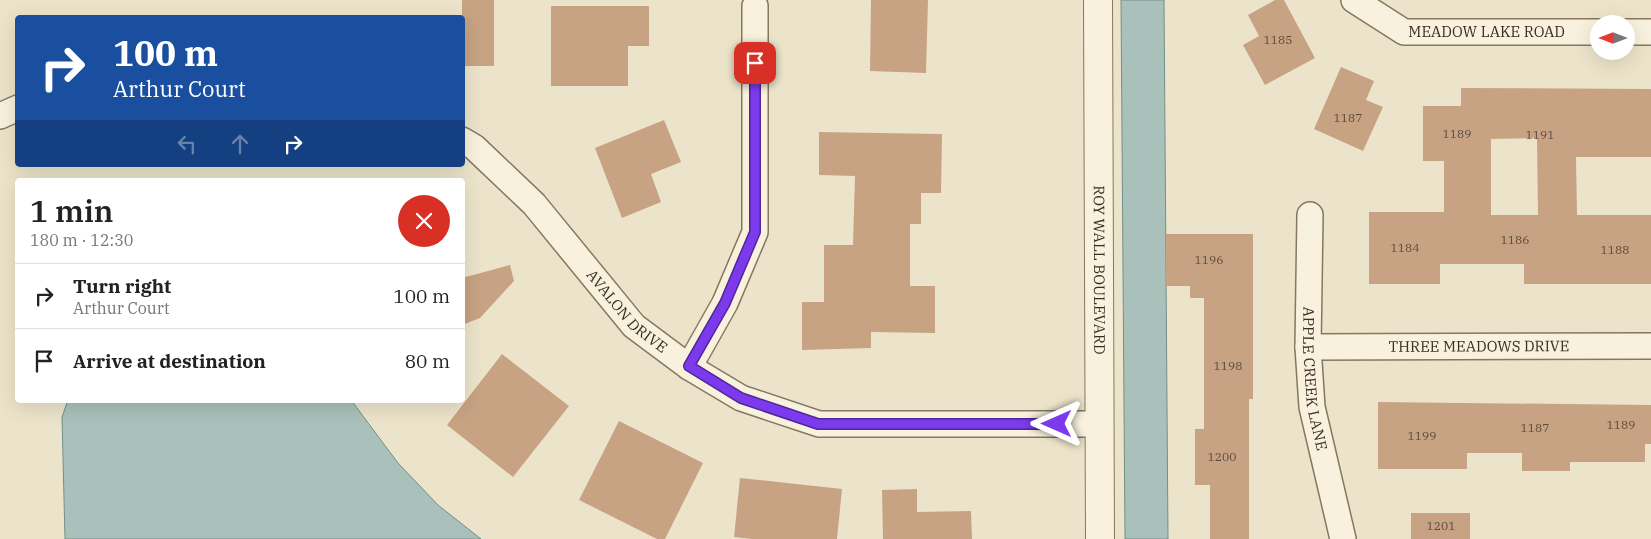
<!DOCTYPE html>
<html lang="en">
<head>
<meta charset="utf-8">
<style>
	:root { --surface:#fff; --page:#f6f6f6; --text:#222; --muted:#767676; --line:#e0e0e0 }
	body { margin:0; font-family:"IBM Plex Serif",serif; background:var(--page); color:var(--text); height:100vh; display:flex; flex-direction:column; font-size:19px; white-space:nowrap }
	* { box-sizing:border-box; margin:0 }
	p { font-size:16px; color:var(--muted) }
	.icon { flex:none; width:28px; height:28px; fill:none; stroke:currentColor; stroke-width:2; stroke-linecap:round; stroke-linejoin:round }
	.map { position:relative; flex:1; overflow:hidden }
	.sheet { position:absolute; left:15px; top:178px; width:450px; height:225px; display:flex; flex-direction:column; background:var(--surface); border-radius:5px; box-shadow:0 5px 20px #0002 }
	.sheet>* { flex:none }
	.top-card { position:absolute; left:15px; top:15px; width:450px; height:152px; border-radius:5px; box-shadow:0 5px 20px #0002; background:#1a4fa0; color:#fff; overflow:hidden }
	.needle { width:32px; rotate:270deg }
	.tools { position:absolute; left:1590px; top:15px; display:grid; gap:10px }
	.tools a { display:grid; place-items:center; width:45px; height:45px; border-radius:50%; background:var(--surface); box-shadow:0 5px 20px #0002; font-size:25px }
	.pin { position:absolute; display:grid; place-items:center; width:42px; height:42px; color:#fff; margin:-21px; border-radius:10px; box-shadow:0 2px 8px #0006 }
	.me { position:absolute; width:55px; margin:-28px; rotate:270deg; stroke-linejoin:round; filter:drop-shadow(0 0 4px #0008) }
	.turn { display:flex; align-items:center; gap:18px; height:105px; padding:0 15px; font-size:22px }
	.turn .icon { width:65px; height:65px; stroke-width:2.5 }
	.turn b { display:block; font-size:35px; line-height:42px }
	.lanes { display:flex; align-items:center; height:48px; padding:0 15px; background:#0003; justify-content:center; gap:25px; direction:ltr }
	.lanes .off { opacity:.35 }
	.round { display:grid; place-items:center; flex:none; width:52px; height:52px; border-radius:26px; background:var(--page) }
	.summary { display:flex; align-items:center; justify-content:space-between; height:85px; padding:0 15px }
	h1 { font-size:30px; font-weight:600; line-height:38px }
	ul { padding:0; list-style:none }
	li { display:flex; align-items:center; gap:15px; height:65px; padding:0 15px; border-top:1px solid var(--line) }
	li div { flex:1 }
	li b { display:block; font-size:19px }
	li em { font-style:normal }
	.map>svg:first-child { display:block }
</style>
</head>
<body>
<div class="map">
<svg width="1651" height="539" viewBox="0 0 1651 539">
	<rect width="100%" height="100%" fill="#ece4ca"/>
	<!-- water -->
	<g fill="#aac1bb" stroke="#718f89">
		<polygon points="1121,0 1164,0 1168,539 1125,539"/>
		<polygon points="68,400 351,400 398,463 438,505 481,539 65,539 62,417"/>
	</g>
	<!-- building -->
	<g fill="#c7a383" fill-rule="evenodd">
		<rect x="462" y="0" width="32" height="66"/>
		<polygon points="871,0 928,0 926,73 870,71"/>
		<polygon points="1275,0 1284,0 1315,58 1265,85 1243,45 1259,36 1248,15"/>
		<polygon points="551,6 649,6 649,46 628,46 628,86 551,86"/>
		<polygon points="1341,67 1374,81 1366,100 1383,107 1363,151 1314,129"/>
		<path d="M1461,88L1651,89V157H1576L1577,215H1651V284H1524V264H1440V284H1369V212H1444V161H1423V106H1461ZM1537,138L1538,215H1491V139Z"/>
		<polygon points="664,120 681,162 651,174 661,202 622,218 595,148"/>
		<polygon points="819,132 942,134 941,193 921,193 921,224 910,224 910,286 935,286 935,333 871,332 871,348 802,350 802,302 824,302 824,245 853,245 855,176 819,175"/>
		<polygon points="1166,234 1253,234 1253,399 1249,399 1249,539 1210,539 1210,485 1195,485 1195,429 1204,429 1204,298 1190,298 1190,286 1166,286"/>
		<polygon points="510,265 514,281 480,318 462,325 462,278"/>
		<polygon points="502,354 569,406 513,477 447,425"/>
		<polygon points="1378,402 1651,405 1651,444 1645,444 1645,462 1570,462 1570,471 1522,471 1522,453 1467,453 1467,469 1378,469"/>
		<polygon points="619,421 703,463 665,539 657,539 579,500"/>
		<polygon points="740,478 842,489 837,539 752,539 734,537"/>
		<polygon points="917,489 917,512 971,511 972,539 883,539 882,490"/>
		<rect x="1411" y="513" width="59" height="26"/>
	</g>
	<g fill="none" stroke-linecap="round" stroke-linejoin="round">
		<defs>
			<g id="minor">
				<path id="s1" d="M1354,0L1404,32H1599"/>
				<polyline points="1626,32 1651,32"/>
				<polyline points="0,116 18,108"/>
				<path id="s2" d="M462,140L474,147L534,204L634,326L689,367L741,398L819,424H1100"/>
				<path id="s3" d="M1310,215L1308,347L1312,407L1343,539"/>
				<path id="s4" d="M1308,347L1651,346"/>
				<polyline points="689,367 725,303 755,232 755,6"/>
			</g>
			<g id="tertiary">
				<path id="s5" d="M1098,0L1100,539"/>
			</g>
		</defs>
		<!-- minor casing -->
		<use href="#minor" stroke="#87775f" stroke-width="28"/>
		<!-- tertiary casing -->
		<use href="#tertiary" stroke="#87775f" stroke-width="30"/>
		<!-- minor -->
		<use href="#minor" stroke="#f7f1dd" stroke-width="25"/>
		<!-- tertiary -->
		<use href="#tertiary" stroke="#f7f1dd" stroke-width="28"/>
	</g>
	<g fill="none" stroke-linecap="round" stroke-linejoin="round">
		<defs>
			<polyline id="route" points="755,63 755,232 725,303 689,366 741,398 818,424 1057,424"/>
		</defs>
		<!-- route casing -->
		<use href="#route" stroke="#51269a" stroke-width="12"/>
		<!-- route -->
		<use href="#route" stroke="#7c3aed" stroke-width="9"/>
	</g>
	<g text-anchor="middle" stroke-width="4" stroke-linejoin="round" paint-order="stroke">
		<!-- number labels -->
		<g font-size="12" fill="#5c4b3a">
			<text x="1278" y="44">1185</text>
			<text x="1348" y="122">1187</text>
			<text x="1457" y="138">1189</text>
			<text x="1540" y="139">1191</text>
			<text x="1515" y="244">1186</text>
			<text x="1405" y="252">1184</text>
			<text x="1615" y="254">1188</text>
			<text x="1209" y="264">1196</text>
			<text x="1228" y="370">1198</text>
			<text x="1621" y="429">1189</text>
			<text x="1535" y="432">1187</text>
			<text x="1422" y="440">1199</text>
			<text x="1222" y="461">1200</text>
			<text x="1441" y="530">1201</text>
		</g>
		<!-- street labels -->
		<g font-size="15" fill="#392e22" stroke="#f4eed9">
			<text dy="5" stroke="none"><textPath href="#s1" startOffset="142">MEADOW LAKE ROAD</textPath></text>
			<text dy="5" stroke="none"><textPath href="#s5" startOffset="270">ROY WALL BOULEVARD</textPath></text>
			<text dy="5" stroke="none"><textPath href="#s2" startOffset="239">AVALON DRIVE</textPath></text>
			<text dy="5" stroke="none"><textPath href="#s4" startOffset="171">THREE MEADOWS DRIVE</textPath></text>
			<text dy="5" stroke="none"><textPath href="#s3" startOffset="164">APPLE CREEK LANE</textPath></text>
		</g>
	</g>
</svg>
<div class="tools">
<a><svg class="needle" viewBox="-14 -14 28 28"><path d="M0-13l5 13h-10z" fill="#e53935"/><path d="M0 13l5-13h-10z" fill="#767676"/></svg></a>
</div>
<div class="pin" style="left:755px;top:63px;background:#d93025"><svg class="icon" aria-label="arrive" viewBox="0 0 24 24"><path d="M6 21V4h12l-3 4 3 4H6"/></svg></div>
<svg class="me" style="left:1057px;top:424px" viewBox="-20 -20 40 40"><path d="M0-17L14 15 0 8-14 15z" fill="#7c3aed" stroke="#fff" stroke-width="4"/></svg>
<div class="top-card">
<div class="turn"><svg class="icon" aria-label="right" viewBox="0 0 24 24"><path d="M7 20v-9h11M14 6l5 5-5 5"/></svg><div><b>100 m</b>Arthur Court</div></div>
<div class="lanes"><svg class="icon off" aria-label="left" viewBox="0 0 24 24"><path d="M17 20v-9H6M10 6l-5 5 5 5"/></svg><svg class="icon off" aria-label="ahead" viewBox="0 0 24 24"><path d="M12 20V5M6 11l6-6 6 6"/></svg><svg class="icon" aria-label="right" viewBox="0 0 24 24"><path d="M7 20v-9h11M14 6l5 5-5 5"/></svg></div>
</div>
<section class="sheet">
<div class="summary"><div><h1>1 min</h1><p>180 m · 12:30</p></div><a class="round" style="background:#d93025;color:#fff"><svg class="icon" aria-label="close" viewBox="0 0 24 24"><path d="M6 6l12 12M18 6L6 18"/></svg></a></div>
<ul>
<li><svg class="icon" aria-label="right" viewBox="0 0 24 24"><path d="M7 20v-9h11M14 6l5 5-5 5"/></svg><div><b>Turn right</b><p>Arthur Court</p></div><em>100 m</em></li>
<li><svg class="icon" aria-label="arrive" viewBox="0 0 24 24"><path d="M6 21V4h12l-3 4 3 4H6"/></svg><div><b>Arrive at destination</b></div><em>80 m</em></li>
</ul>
</section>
</div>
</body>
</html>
